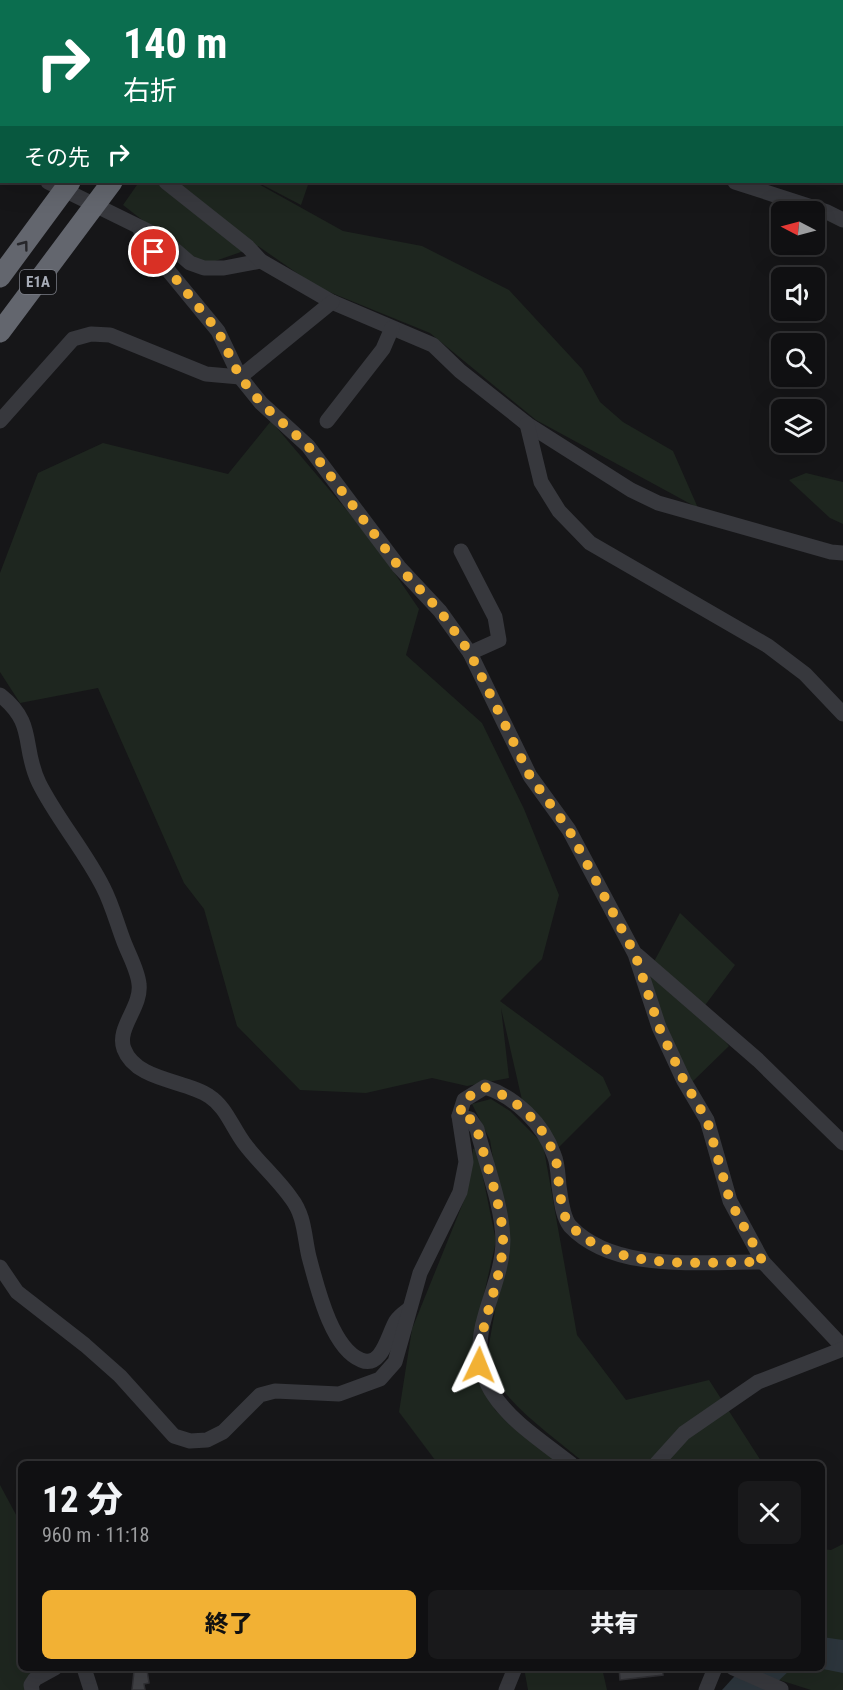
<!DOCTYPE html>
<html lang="ja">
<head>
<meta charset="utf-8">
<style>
	:root { --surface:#101012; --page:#19191b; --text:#f1f3f6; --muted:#9c9d9f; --line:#303032; --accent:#f2b134 }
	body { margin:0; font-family:"Roboto Condensed","Noto Sans JP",sans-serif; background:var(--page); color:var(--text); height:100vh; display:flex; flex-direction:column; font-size:22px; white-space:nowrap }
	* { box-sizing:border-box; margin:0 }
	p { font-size:20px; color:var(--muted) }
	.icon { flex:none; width:33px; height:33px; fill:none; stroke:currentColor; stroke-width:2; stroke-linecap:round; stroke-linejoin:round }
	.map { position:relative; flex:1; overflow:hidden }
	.drawer { position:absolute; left:18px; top:1461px; width:807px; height:210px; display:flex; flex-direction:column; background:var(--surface); border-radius:9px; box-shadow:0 6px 24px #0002,0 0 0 2px var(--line) }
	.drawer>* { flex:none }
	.guide { position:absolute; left:0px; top:0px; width:843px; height:183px; box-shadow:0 6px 24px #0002,0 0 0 2px var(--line); background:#0b6e4f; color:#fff; overflow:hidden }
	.needle { width:39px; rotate:276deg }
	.controls { position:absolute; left:771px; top:201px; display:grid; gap:12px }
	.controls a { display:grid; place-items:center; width:54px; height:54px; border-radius:9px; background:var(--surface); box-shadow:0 6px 24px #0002,0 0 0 2px var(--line); font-size:30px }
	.pin { position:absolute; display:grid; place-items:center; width:51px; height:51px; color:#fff; margin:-26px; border:3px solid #fff; border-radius:50%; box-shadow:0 2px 6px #0007 }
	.me { position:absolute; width:66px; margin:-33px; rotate:2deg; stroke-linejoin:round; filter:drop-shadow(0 0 4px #0008) }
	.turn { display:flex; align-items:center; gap:21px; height:126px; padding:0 24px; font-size:27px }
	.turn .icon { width:78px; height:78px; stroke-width:2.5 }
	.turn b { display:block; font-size:42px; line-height:51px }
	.then { display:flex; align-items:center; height:57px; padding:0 24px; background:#0003; gap:12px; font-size:22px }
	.round { display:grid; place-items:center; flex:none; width:63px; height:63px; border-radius:9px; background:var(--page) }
	.overview { display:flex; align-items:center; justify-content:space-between; height:102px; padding:0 24px }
	h1 { font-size:36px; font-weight:800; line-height:45px }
	.primary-button { display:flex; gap:12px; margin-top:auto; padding:12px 24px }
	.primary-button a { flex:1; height:69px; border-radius:9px; background:var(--accent); color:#111; font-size:24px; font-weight:800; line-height:69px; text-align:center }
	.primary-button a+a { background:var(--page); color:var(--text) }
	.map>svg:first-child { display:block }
</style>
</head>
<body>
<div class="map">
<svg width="843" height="1690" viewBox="0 0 843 1690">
	<rect width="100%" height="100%" fill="#161618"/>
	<!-- green -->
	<g fill="#1e261f">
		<polygon points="139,182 255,182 343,231 422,246 509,290 582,369 600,402 623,422 673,451 698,508 536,420 430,333 317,287 258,246 201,266 123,205"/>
		<polygon points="257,182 309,182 301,205"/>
		<polygon points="271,421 372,540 419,609 406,655 482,723 524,809 559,895 542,959 500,1001 603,1077 611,1095 556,1150 522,1100 501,1008 509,1078 467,1086 432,1078 366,1093 300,1090 237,1026 204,909 184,883 98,688 20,703 0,672 0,573 38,473 103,443 228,474"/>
		<polygon points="806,473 843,482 843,524 830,518 789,480"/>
		<polygon points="680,913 735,965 700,1012 729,1046 691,1083 658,1015 649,971"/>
		<path d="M491,1099L510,1111L543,1144L577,1335L626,1400L709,1380L763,1464H586C553,1436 500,1401 486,1361L507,1244L490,1140L472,1104Z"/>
		<polygon points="477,1148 496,1241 468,1365 496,1411 561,1464 438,1464 399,1412 412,1329 467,1193 473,1149"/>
		<polygon points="0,1485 21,1524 21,1668 59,1668 36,1679 39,1690 0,1690"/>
		<polygon points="843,1544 843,1690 811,1690 742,1668 822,1668 822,1549 831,1550"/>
		<polygon points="524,1668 602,1668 607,1690 528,1690"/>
	</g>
	<!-- water -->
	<g fill="#2c353c">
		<polygon points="822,1637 843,1640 843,1673 818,1668 822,1668"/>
		<polygon points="742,1668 792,1668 769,1690 722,1690"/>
	</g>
	<!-- building -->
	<g fill="#404145" stroke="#303034" stroke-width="1.5">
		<polygon points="619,1668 662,1668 663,1675 620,1680"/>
		<polygon points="147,1670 149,1683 144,1684 145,1690 132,1690 134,1671"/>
	</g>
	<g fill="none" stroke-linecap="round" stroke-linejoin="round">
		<!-- minor -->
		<g stroke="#37383d" stroke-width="15">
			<polyline points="411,0 413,2"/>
			<polyline points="816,0 818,2"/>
			<polyline points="159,2 160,0"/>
			<polyline points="271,2 272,0"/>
			<polyline points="842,16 843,17"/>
			<polyline points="0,23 2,24"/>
			<polyline points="0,51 2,52"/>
			<polyline points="0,154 2,155"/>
			<polyline points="48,182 160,237 190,263 204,268 224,268 261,261"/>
			<polyline points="166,182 248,247 261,261 332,302 433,345 460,371 527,424 631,490 658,503 831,552 843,553"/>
			<polyline points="735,182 827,212 843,220"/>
			<polyline points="140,229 144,241 218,331 240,377 261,403 308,446 399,567 440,611 470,653 530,776 569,830 635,954 659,1027 684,1081 707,1120 730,1201 763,1262 843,1347"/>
			<polyline points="0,421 73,339 91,334 110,335 206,374 240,377 332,302"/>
			<polyline points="327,421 383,349 392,328"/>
			<polyline points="527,424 541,482 559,511 590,543 768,646 805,674 843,714"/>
			<polyline points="461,551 495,617 499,640 470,653"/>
			<path d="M0,695C37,724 21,746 39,783C57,819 85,851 103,887C112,904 117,924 124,942C129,955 138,971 139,984C142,1007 116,1028 124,1049C136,1081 186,1080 209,1096C226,1107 232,1127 244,1143C258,1162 277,1178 291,1198C305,1216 304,1236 309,1257C317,1286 331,1348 361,1360C382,1369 388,1334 396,1321C399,1316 405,1312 409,1309"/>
			<polyline points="637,955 758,1060 843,1143"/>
			<path d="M459,1116L470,1119L477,1129C486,1165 502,1204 503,1240C503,1266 492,1291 485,1316C462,1393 519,1423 571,1464"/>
			<path d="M0,1267L17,1292L85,1345L120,1376L174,1436L190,1441L207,1440L223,1432L260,1395L275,1391L339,1394L380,1379L395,1362L420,1273L460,1192L466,1162L459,1116L464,1100L485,1087C515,1097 543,1123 554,1155C558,1164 558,1176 559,1186C561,1198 562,1216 570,1226C615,1274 704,1261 763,1262"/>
			<polyline points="656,1464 684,1433 758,1382 843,1349"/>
			<polyline points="84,1668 91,1690"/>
			<polyline points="733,1668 781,1689"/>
			<polyline points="32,1690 31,1685 35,1679 55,1668"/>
			<polyline points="506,1690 515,1668"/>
			<polyline points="706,1690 715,1668"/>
		</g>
		<!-- highway -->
		<g stroke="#63666e" stroke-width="21">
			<polyline points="199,2 200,0"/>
			<polyline points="242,2 243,0"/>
			<polyline points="0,277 70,182"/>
			<polyline points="0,332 112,182"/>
		</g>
	</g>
	<!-- one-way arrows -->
	<defs><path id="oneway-chevron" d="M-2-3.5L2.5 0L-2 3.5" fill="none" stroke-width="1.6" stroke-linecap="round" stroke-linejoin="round" transform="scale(1.5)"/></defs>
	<use stroke="#26262a" href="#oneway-chevron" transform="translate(24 245) rotate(-53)"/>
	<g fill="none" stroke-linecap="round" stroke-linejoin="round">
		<!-- route -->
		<path stroke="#f2b134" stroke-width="10" stroke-dasharray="0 18" d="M154,252L218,331L240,377L261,403L308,446L399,567L440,611L470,653L530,776L569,830L635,954L659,1027L684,1081L707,1120L730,1201L763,1262C704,1261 616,1274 570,1225C562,1216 561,1198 559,1186C558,1176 558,1164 554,1155C543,1123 515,1097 484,1087L464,1100L459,1116L470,1119L477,1129C485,1161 504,1211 503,1243C501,1285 479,1322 479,1365"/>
	</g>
	<g text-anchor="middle" stroke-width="4.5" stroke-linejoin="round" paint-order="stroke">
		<!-- shield labels -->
		<rect fill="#111113" stroke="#7b7e86" stroke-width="1.5" x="20" y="270" width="36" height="24" rx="4.5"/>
		<g font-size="15" font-weight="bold" fill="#a8adb8">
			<text x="38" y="287">E1A</text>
		</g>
	</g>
</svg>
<div class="controls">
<a><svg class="needle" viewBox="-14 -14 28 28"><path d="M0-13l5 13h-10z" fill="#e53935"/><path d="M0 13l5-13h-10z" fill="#9c9d9f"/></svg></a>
<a><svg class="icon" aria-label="sound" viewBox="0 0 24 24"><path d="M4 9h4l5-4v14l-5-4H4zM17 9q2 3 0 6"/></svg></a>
<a><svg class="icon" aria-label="search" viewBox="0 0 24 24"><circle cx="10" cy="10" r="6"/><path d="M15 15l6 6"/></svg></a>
<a><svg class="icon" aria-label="layers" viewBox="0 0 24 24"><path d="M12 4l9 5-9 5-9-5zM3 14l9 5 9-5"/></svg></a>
</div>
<div class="pin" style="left:154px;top:252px;background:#d93025"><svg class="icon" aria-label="arrive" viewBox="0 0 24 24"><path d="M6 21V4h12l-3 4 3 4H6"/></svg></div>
<svg class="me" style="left:479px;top:1365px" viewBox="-20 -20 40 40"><path d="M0-17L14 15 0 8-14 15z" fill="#f2b134" stroke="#fff" stroke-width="4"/></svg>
<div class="guide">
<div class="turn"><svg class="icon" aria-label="right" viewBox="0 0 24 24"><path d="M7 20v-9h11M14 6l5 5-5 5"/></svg><div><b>140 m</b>右折</div></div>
<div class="then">その先<svg class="icon" aria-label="right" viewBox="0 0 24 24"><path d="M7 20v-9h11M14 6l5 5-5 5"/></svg></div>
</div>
<section class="drawer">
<div class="overview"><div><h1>12 分</h1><p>960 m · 11:18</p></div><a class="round"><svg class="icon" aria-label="close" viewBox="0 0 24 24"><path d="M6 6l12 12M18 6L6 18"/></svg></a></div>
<div class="primary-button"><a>終了</a><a>共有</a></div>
</section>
</div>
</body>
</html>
